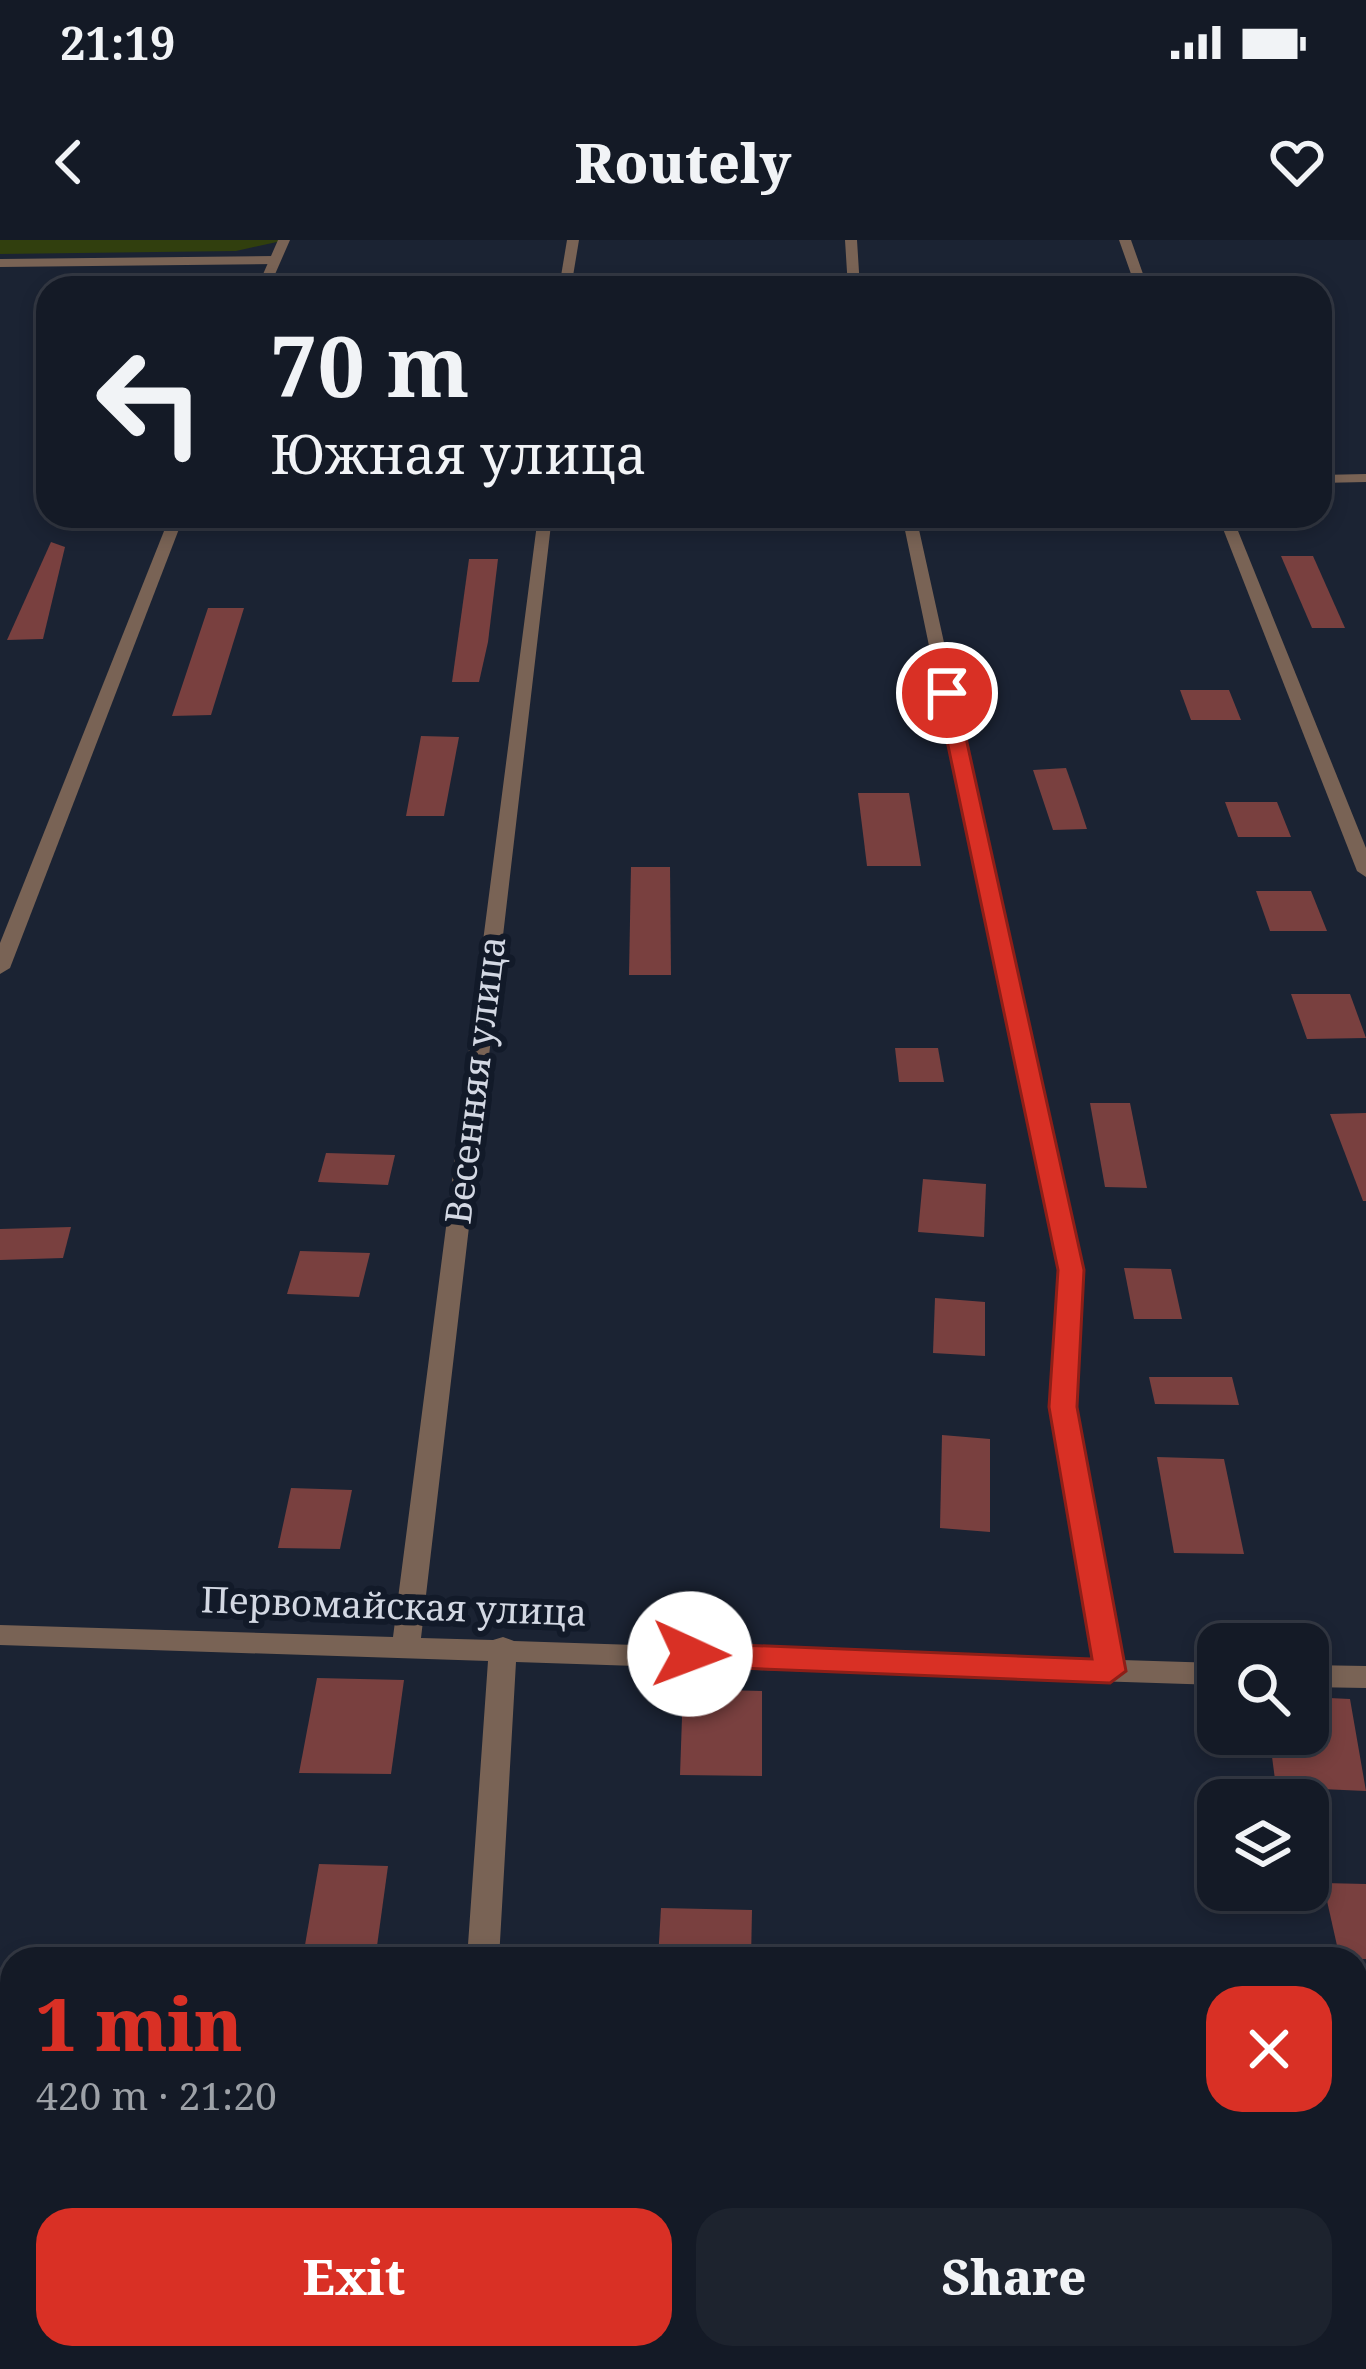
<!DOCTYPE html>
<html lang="en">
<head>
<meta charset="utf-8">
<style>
	:root { --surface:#141a26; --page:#1d232e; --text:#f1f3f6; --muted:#9da1a7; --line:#333843; --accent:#d93025 }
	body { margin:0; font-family:"Noto Serif",serif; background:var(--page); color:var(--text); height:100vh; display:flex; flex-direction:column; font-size:45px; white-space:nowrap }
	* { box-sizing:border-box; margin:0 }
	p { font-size:39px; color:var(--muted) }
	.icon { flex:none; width:66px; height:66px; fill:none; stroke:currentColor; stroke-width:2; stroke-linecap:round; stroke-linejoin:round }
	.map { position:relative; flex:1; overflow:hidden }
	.panel { position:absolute; left:0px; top:1707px; width:1368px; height:423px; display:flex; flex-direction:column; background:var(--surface); border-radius:36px 36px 0 0; box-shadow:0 6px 18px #0003,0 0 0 3px var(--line) }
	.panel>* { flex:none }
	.banner { position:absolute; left:36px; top:36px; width:1296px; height:252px; border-radius:36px; box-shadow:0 6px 18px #0003,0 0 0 3px var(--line); background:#141a26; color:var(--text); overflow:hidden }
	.buttons { position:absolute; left:1197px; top:1383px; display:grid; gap:24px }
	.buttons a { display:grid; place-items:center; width:132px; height:132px; border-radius:24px; background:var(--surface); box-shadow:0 6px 18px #0003,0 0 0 3px var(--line); font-size:60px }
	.pin { position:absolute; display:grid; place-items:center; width:102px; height:102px; color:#fff; margin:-51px; border:6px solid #fff; border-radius:50%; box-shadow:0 3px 12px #0007 }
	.me { position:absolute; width:132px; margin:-66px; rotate:92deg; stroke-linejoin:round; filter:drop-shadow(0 0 9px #0008) }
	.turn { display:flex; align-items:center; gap:42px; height:252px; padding:0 36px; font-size:54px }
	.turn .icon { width:156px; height:156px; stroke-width:2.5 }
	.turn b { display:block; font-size:84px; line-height:102px }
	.round { display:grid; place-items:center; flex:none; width:126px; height:126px; border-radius:36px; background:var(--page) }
	.head { display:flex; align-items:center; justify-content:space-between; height:204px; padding:0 36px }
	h1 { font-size:72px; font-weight:800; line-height:90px; color:var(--accent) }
	.cta { display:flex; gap:24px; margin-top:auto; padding:24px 36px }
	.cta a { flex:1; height:138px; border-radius:36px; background:var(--accent); color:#fff; font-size:48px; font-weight:800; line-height:138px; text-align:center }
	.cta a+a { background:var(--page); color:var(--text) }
	.status { display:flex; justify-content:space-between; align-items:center; height:84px; padding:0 60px; background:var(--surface); direction:ltr }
	.status svg { height:33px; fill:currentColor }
	header { display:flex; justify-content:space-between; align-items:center; height:156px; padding:0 36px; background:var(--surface); font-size:54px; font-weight:800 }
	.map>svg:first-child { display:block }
</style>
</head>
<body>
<div class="status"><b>21:19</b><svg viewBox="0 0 49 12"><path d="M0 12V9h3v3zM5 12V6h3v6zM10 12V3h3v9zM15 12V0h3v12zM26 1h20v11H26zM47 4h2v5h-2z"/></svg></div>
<header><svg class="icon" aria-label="back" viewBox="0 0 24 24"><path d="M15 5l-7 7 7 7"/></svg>Routely<svg class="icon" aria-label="heart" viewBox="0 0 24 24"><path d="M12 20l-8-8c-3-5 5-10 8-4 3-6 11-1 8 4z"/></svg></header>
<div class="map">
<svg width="1366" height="2129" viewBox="0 0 1366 2129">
	<rect width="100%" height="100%" fill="#1b2333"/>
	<!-- green -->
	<polygon fill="#313f0e" points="0,0 286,0 236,11 0,14"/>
	<!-- building -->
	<g fill="#79403f">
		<polygon points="51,302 65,307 43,399 7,400"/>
		<polygon points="1281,316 1313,316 1345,388 1312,388"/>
		<polygon points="469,319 498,319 488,402 479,442 452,442"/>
		<polygon points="208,368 244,368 211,475 172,476"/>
		<polygon points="1180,450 1229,450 1241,480 1191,480"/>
		<polygon points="421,496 459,497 444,576 406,576"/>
		<polygon points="1066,528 1078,562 1087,589 1053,590 1033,530"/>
		<polygon points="858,553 909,553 921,626 867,626"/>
		<polygon points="1225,562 1277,562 1291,597 1238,597"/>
		<polygon points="631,627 670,627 671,735 629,735"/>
		<polygon points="1256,651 1311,651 1327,691 1270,691"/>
		<polygon points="1291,754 1350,754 1366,798 1307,799"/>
		<polygon points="895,808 938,808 944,842 899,842"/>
		<polygon points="1090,863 1130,863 1147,948 1105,947"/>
		<polygon points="1366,873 1366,961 1363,961 1330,874"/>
		<polygon points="326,913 395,915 388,945 318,942"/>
		<polygon points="923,939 986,944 984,997 918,992"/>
		<polygon points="71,987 63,1018 0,1020 0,989"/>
		<polygon points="300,1011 370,1013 359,1057 287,1054"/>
		<polygon points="1124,1028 1171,1029 1182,1079 1134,1079"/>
		<polygon points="935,1058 985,1062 985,1116 933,1113"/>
		<polygon points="1149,1137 1232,1137 1239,1165 1155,1164"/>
		<polygon points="942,1195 990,1199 990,1292 940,1288"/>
		<polygon points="1157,1217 1224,1219 1244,1314 1174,1313"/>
		<polygon points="291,1248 352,1250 340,1309 278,1308"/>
		<polygon points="317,1438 404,1440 391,1534 299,1533"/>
		<polygon points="683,1449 762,1451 762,1536 680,1535"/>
		<polygon points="1308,1457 1350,1459 1366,1551 1276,1547 1269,1494 1308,1494"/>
		<polygon points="319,1624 388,1626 377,1706 305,1705"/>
		<polygon points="1323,1643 1366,1644 1366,1719 1340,1719"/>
		<polygon points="661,1668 752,1670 751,1719 658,1719"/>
	</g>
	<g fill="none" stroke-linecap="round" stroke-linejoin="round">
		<!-- service -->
		<polyline stroke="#796355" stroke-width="8" points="0,23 275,20"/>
		<!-- minor -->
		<g fill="#796355" fill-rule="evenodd">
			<polygon points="278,0 290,0 269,48 257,48"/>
			<polygon points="567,0 579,0 571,48 559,48"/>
			<polygon points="845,0 857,0 860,48 848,48"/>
			<polygon points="1119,0 1131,0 1148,48 1136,48"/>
			<polygon points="1366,234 1366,242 1320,243 1320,235"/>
			<polygon points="170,276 184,276 10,728 0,734 0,703"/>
			<polygon points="538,276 552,276 421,1398 493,1400 503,1397 514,1401 1094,1420 1050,1167 1059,1030 902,276 916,276 1083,1030 1076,1167 1122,1420 1218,1423 1218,1445 516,1422 499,1719 467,1719 488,1421 0,1405 0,1385 393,1397"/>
			<polygon points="1218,276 1232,276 1366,608 1366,637 1357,631"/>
			<polygon points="1308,1425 1366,1426 1366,1448 1308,1447"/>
			<polygon points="439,2118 475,2118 474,2129 438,2129"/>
		</g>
	</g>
	<!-- route -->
	<polygon fill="#d93025" stroke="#8d1f18" stroke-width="3" points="947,448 956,453 1084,1030 1077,1167 1126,1431 1110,1443 690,1426 674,1414 690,1403 1092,1419 1049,1167 1058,1030 937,453"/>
	<g text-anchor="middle" stroke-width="12" stroke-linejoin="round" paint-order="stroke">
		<!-- street labels -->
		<g font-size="36" fill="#d3d8e3" stroke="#121a29">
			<text transform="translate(475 840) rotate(-83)" y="13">Весенняя улица</text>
			<text transform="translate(394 1366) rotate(2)" y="13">Первомайская улица</text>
		</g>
	</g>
</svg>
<div class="buttons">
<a><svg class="icon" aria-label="search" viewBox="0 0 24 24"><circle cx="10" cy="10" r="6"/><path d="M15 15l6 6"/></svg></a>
<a><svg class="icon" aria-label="layers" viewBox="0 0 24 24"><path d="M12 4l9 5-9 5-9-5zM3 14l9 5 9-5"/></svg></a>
</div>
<div class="pin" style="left:947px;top:453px;background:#d93025"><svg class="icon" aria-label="arrive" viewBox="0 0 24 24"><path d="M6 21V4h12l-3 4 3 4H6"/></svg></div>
<svg class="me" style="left:690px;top:1414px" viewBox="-20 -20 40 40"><circle r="19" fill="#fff"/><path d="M0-13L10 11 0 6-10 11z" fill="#d93025"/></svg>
<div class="banner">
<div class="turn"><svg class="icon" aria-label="left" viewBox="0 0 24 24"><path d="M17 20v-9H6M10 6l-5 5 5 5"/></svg><div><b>70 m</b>Южная улица</div></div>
</div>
<section class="panel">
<div class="head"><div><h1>1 min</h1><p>420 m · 21:20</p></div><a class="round" style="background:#d93025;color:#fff"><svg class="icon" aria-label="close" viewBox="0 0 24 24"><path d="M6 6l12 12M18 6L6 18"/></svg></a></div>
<div class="cta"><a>Exit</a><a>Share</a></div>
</section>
</div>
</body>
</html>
